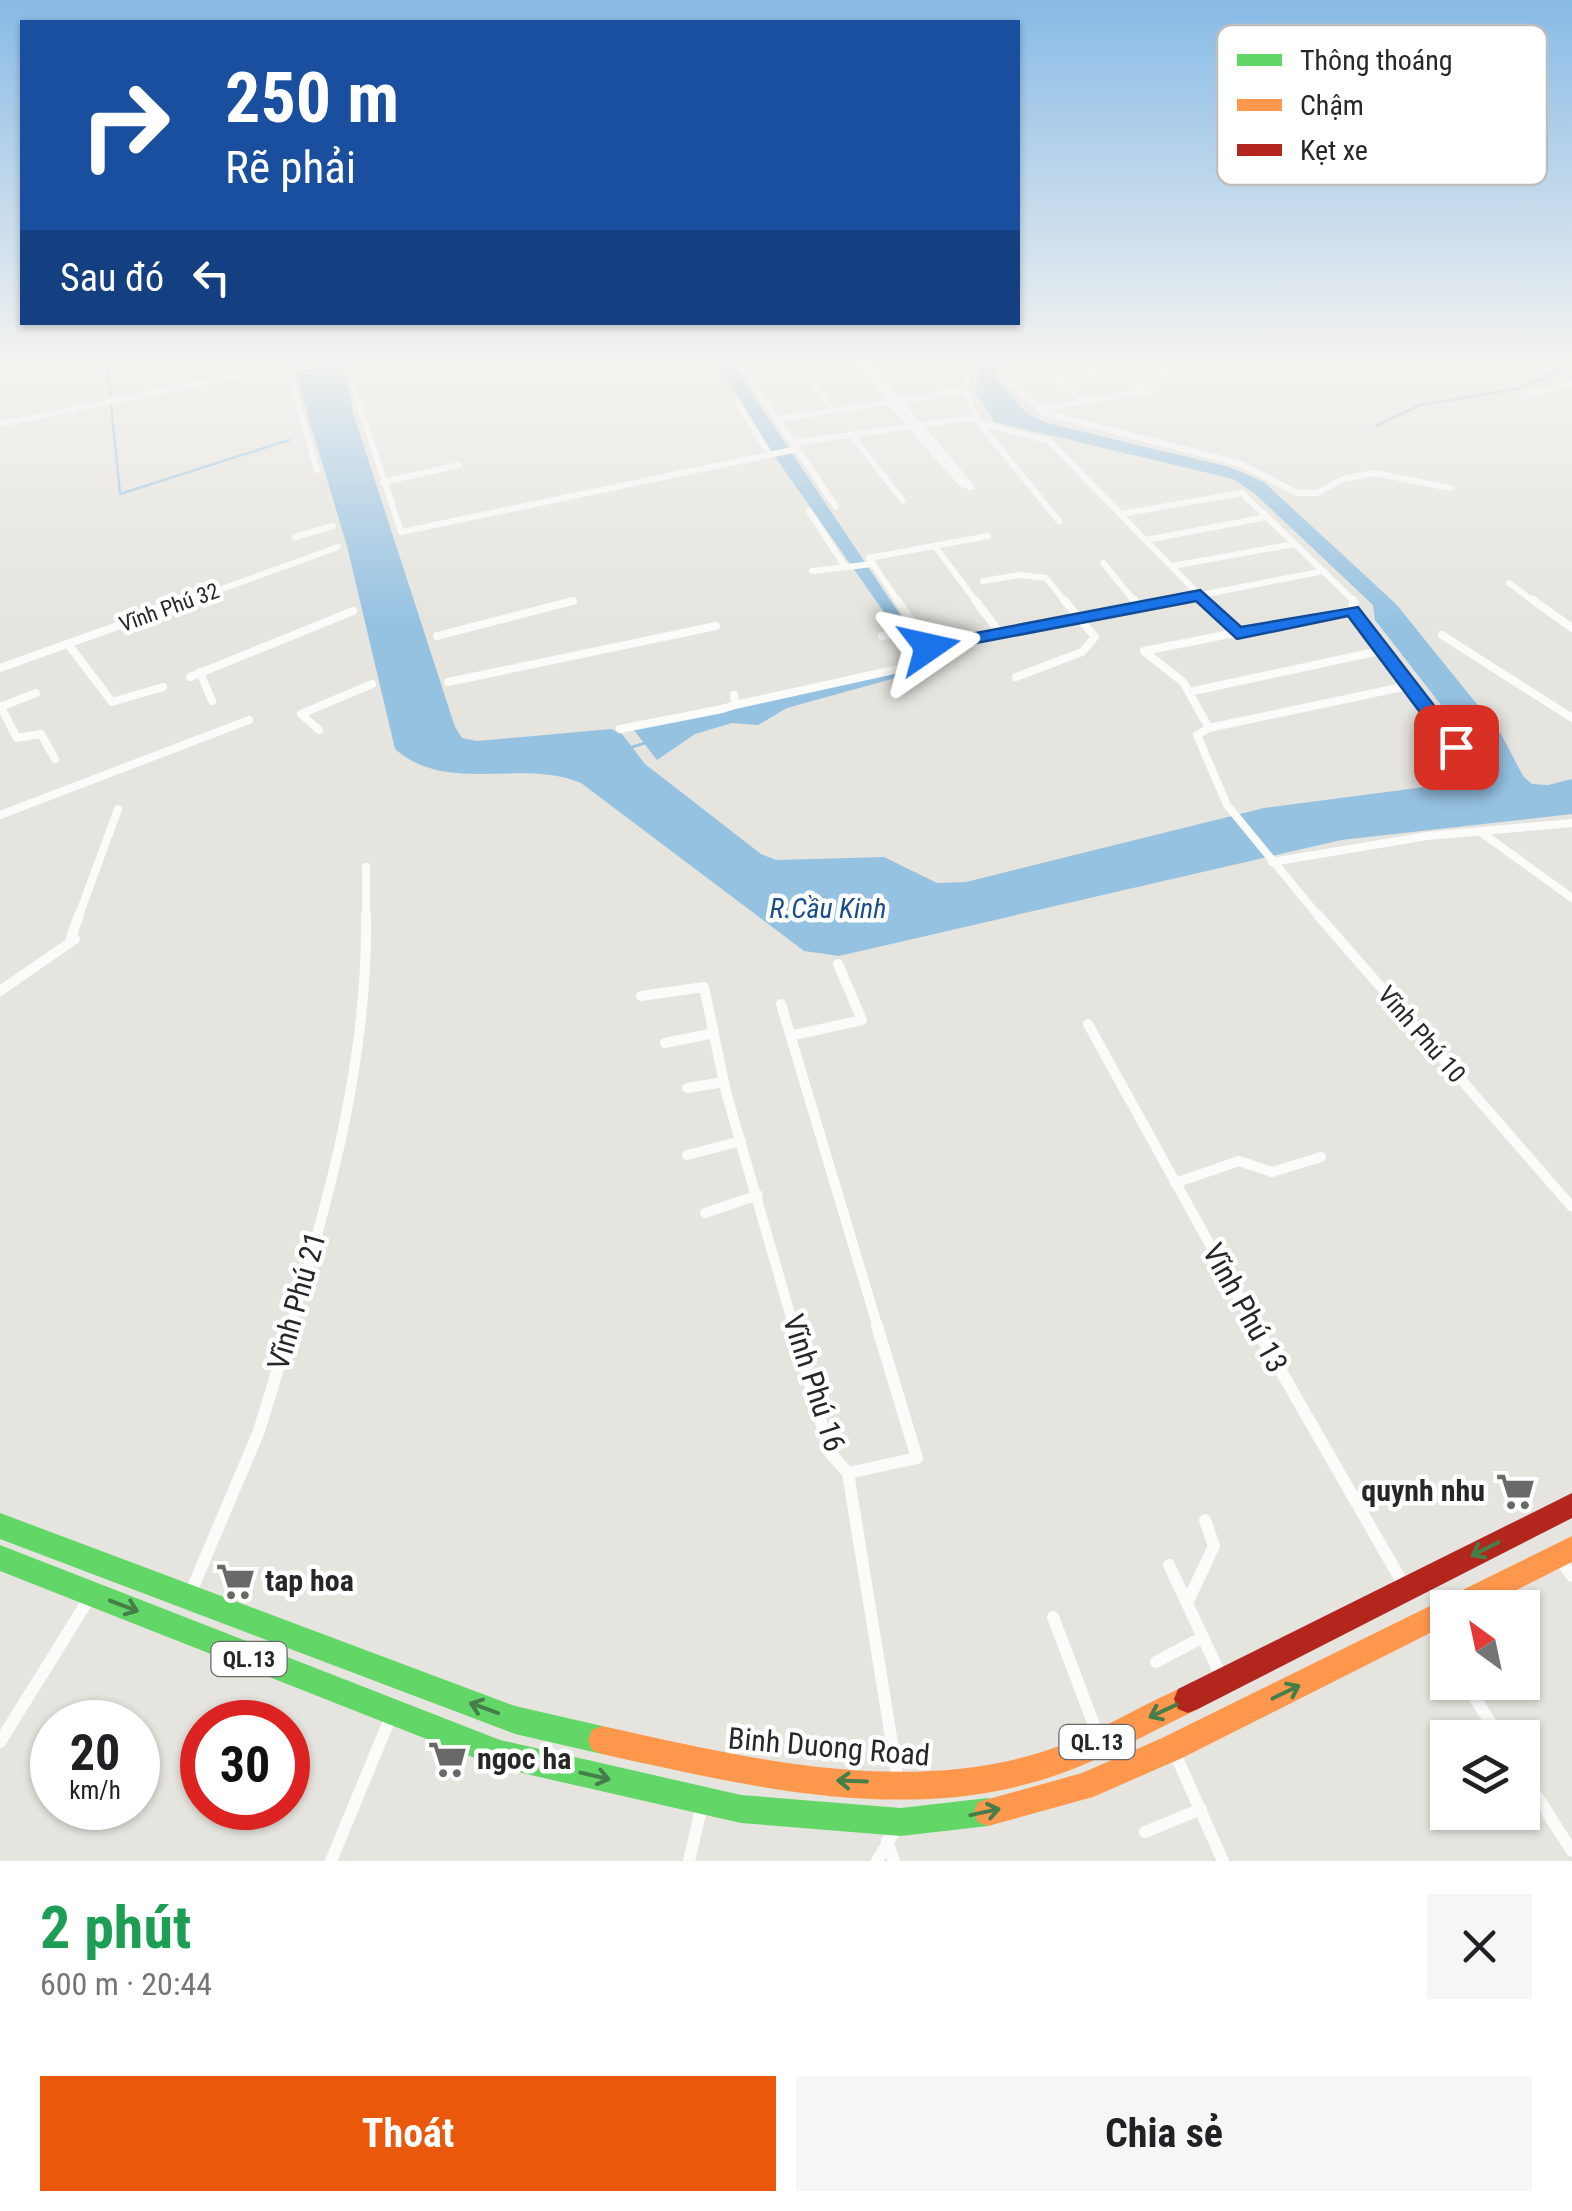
<!DOCTYPE html>
<html lang="vi">
<head>
<meta charset="utf-8">
<style>
	:root { --surface:#fff; --page:#f6f6f6; --text:#202124; --muted:#757577; --accent:#ea580c }
	body { margin:0; font-family:"Roboto Condensed",sans-serif; background:var(--page); color:var(--text); height:100vh; display:flex; flex-direction:column; font-size:38px; white-space:nowrap }
	* { box-sizing:border-box; margin:0 }
	p { font-size:32px; color:var(--muted) }
	.icon { flex:none; width:55px; height:55px; fill:none; stroke:currentColor; stroke-width:2; stroke-linecap:round; stroke-linejoin:round }
	.map { position:relative; height:1861px; overflow:hidden }
	.details { display:flex; flex-direction:column; background:var(--surface); flex:1 }
	.details>* { flex:none }
	.top-card { position:absolute; left:20px; top:20px; width:1000px; height:305px; border-radius:0px; box-shadow:0 2px 8px #0004; background:#1a4fa0; color:#fff; overflow:hidden }
	.needle { width:65px; rotate:327deg }
	.buttons { position:absolute; left:1430px; top:1590px; display:grid; gap:20px }
	.buttons a { display:grid; place-items:center; width:110px; height:110px; border-radius:0px; background:var(--surface); box-shadow:0 2px 8px #0004; font-size:50px }
	.speed { position:absolute; left:30px; top:1700px; display:flex; gap:20px; font-size:50px; font-weight:700; text-align:center }
	.speed>* { display:grid; place-content:center; width:130px; height:130px; border-radius:50%; background:var(--surface); box-shadow:0 2px 8px #0004; line-height:1 }
	.speed small { font-size:25px; font-weight:400 }
	.speed .limit { border:15px solid #d22; background:#fff; color:#111 }
	.pin { position:absolute; display:grid; place-items:center; width:85px; height:85px; color:#fff; margin:-42px; border-radius:20px; box-shadow:0 5px 15px #0006 }
	.me { position:absolute; width:110px; margin:-55px; rotate:79deg; stroke-linejoin:round; filter:drop-shadow(0 0 8px #0008) }
	.turn { display:flex; align-items:center; gap:35px; height:210px; padding:0 40px; font-size:45px }
	.turn .icon { width:130px; height:130px; stroke-width:2.5 }
	.turn b { display:block; font-size:70px; line-height:85px }
	.then { display:flex; align-items:center; height:95px; padding:0 40px; background:#0003; gap:20px; font-size:38px }
	.round { display:grid; place-items:center; flex:none; width:105px; height:105px; border-radius:0px; background:var(--page) }
	.head { display:flex; align-items:center; justify-content:space-between; height:170px; padding:0 40px }
	h1 { font-size:60px; font-weight:700; line-height:75px; color:#1e9e55 }
	.action { display:flex; gap:20px; margin-top:auto; padding:20px 40px }
	.action a { flex:1; height:115px; border-radius:0px; background:var(--accent); color:#fff; font-size:40px; font-weight:700; line-height:115px; text-align:center }
	.action a+a { background:var(--page); color:var(--text) }
	.map>svg:first-child { display:block }
</style>
</head>
<body>
<div class="map">
<svg width="1572" height="1861" viewBox="0 0 1572 1861">
	<rect width="100%" height="100%" fill="#e6e4de"/>
	<!-- water -->
	<g fill="#96c2e2">
		<path d="M291,359H342L354,416L455,727L462,738L477,741L611,729L622,734L645,764L761,854L776,860L884,857L937,883L966,882L1264,808L1485,779L1486,773L1466,737L1375,620L1373,605L1255,494L1233,479L995,422L976,392L983,359H999L995,377L1028,414L1047,423L1229,467L1264,482L1396,604L1501,734L1523,776L1532,784L1548,785L1572,779V814L1341,840L839,956L804,951L581,783C521,758 447,795 395,749L347,546Z"/>
		<polygon points="714,359 729,359 935,667 787,708 758,725 732,723 695,734 657,760 633,729 919,662 773,454"/>
	</g>
	<g fill="none" stroke-linecap="round" stroke-linejoin="round">
		<!-- stream -->
		<g stroke="#96c2e2" stroke-width="2.5">
			<polyline points="106,359 111,396"/>
			<polyline points="111,404 120,494 289,440"/>
			<polyline points="1376,426 1420,405 1517,389 1572,366"/>
			<polyline points="629,748 645,743"/>
		</g>
		<!-- street-far3 -->
		<g stroke="#fbfbfa" stroke-width="6">
			<polyline points="737,359 836,507"/>
			<polyline points="795,359 833,411"/>
			<polyline points="856,359 913,429 927,434 971,487"/>
			<polyline points="865,359 921,428 919,436 962,484 971,487"/>
			<polyline points="916,359 947,394"/>
			<polyline points="971,359 965,391 979,423 1059,521"/>
			<polyline points="1006,359 1001,374 1045,413 1241,464 1297,493 1317,493 1343,479 1374,473 1450,488"/>
			<polyline points="1061,359 1053,375 1084,403"/>
			<polyline points="353,360 371,359"/>
			<polyline points="345,361 401,532 797,449"/>
			<polyline points="288,368 317,470"/>
			<polyline points="1056,378 1094,372 1112,359"/>
			<polyline points="1136,390 1172,359"/>
			<polyline points="1521,396 1572,384"/>
			<polyline points="737,401 769,454"/>
			<polyline points="1041,409 1149,391 1181,359"/>
			<polyline points="777,419 965,391"/>
			<polyline points="981,423 1049,441 1207,603"/>
			<polyline points="0,424 215,380 354,359"/>
			<polyline points="854,438 903,501"/>
			<polyline points="793,443 978,417"/>
			<polyline points="383,482 459,465"/>
			<polyline points="809,511 844,565"/>
			<polyline points="1121,514 1242,493 1356,603"/>
			<polyline points="295,537 333,526"/>
			<polyline points="1146,540 1267,517"/>
			<polyline points="935,546 977,603"/>
			<polyline points="1103,563 1136,603"/>
			<polyline points="1172,566 1294,544"/>
			<polyline points="812,571 873,564"/>
			<polyline points="983,581 1020,575 1046,578 1066,603"/>
			<polyline points="1509,583 1536,603"/>
			<polyline points="183,603 338,547"/>
			<polyline points="567,603 573,601"/>
			<polyline points="899,603 869,558 988,536"/>
			<polyline points="1160,603 1324,571"/>
		</g>
		<!-- street-far2 -->
		<g stroke="#fbfbfa" stroke-width="8">
			<polyline points="897,600 929,647 1173,600"/>
			<polyline points="975,600 1000,633"/>
			<polyline points="1134,600 1140,607"/>
			<polyline points="1205,600 1237,633"/>
			<polyline points="1353,600 1352,610 1478,778"/>
			<polyline points="1533,600 1572,628"/>
			<polyline points="897,633 917,663 912,666"/>
			<polyline points="1442,635 1572,718"/>
			<polyline points="437,636 573,601"/>
			<polyline points="882,636 917,629"/>
			<polyline points="68,644 112,702 163,687"/>
			<polyline points="1144,651 1352,610"/>
			<polyline points="1145,652 1183,682 1209,728"/>
			<polyline points="0,668 190,600"/>
			<polyline points="200,672 212,701"/>
			<polyline points="190,677 353,611"/>
			<polyline points="1016,677 1082,652 1095,637 1064,600"/>
			<polyline points="448,682 716,626"/>
			<polyline points="1189,692 1384,650"/>
			<polyline points="735,705 912,666"/>
			<polyline points="0,706 17,738 41,734 55,759"/>
			<polyline points="0,707 36,693"/>
			<polyline points="620,729 722,709 735,705 734,695"/>
			<polyline points="319,730 301,714 372,684"/>
			<polyline points="0,815 249,720"/>
			<polyline points="1482,833 1572,898"/>
			<polyline points="1272,862 1427,836 1572,823"/>
			<polyline points="366,867 366,918"/>
			<polyline points="78,918 118,809"/>
			<polyline points="1320,918 1227,805 1197,735 1209,728 1412,685"/>
		</g>
		<!-- street-far1 -->
		<g stroke="#fbfbfa" stroke-width="10">
			<polyline points="1318,915 1572,1207"/>
			<polyline points="71,937 79,915"/>
			<polyline points="0,991 75,939"/>
			<polyline points="641,996 704,987 726,1092 794,1328"/>
			<polyline points="781,1004 878,1328"/>
			<polyline points="1088,1024 1256,1328"/>
			<polyline points="794,1035 862,1020 838,964"/>
			<polyline points="665,1043 714,1033"/>
			<polyline points="687,1088 724,1082"/>
			<polyline points="687,1155 741,1141"/>
			<polyline points="1175,1183 1239,1161 1272,1172 1321,1157"/>
			<polyline points="705,1213 758,1195"/>
			<path d="M290,1328C331,1193 368,1057 366,915"/>
		</g>
		<!-- street -->
		<g stroke="#fbfbfa" stroke-width="12">
			<polyline points="793,1326 830,1453 848,1473 898,1780"/>
			<polyline points="1255,1326 1405,1587"/>
			<polyline points="848,1473 917,1458 877,1326"/>
			<polyline points="1559,1559 1572,1576"/>
			<polyline points="1169,1565 1223,1680"/>
			<polyline points="190,1594 259,1431 291,1326"/>
			<polyline points="1187,1603 1214,1546 1205,1520"/>
			<polyline points="1053,1617 1099,1738"/>
			<polyline points="1428,1623 1448,1654"/>
			<polyline points="1156,1662 1203,1637"/>
			<polyline points="1465,1682 1500,1738"/>
			<polyline points="0,1742 90,1597"/>
			<polyline points="1173,1749 1223,1861"/>
			<polyline points="1522,1773 1572,1851"/>
			<polyline points="1145,1832 1201,1809"/>
			<polyline points="887,1841 894,1861"/>
			<polyline points="331,1861 391,1716"/>
			<polyline points="689,1861 702,1805"/>
			<polyline points="877,1861 896,1829"/>
		</g>
		<!-- fast -->
		<g fill="#63d668" fill-rule="evenodd">
			<polygon points="0,1513 515,1706 602,1726 612,1730 616,1740 612,1750 602,1754 515,1734 0,1539"/>
			<polygon points="0,1545 500,1740 741,1795 901,1808 988,1798 998,1802 1002,1812 998,1822 988,1826 901,1836 741,1823 500,1768 0,1571"/>
		</g>
		<!-- slow -->
		<g fill="#ff974d" fill-rule="evenodd">
			<polygon points="1572,1536 1572,1562 1481,1608 1448,1608 1448,1624 1182,1758 1093,1797 988,1826 978,1822 974,1812 978,1802 1082,1773 1162,1738"/>
			<path d="M1188,1685L1198,1689L1202,1699L1198,1709C1146,1734 1094,1765 1038,1781C896,1823 742,1785 602,1754L592,1750L588,1740L592,1730L602,1726C742,1757 900,1796 1042,1752C1093,1736 1138,1706 1188,1685Z"/>
		</g>
		<!-- jam -->
		<polygon fill="#b3261e" fill-rule="evenodd" points="1572,1493 1572,1518 1198,1709 1188,1713 1178,1709 1174,1699 1178,1689"/>
	</g>
	<!-- one-way arrows -->
	<defs><path id="oneway-shaft" d="M-6 0H5M1.5-3L5.5 0L1.5 3" fill="none" stroke-width="1.6" stroke-linecap="round" stroke-linejoin="round" transform="scale(2.5)"/></defs>
	<g stroke="#457e48">
		<use href="#oneway-shaft" transform="translate(1485 1549) rotate(153)"/>
		<use href="#oneway-shaft" transform="translate(124 1606) rotate(21)"/>
		<use href="#oneway-shaft" transform="translate(1286 1692) rotate(-26)"/>
		<use href="#oneway-shaft" transform="translate(484 1708) rotate(-160)"/>
		<use href="#oneway-shaft" transform="translate(1163 1711) rotate(155)"/>
		<use href="#oneway-shaft" transform="translate(595 1776) rotate(13)"/>
		<use href="#oneway-shaft" transform="translate(852 1781) rotate(-178)"/>
		<use href="#oneway-shaft" transform="translate(985 1812) rotate(-12)"/>
	</g>
	<!-- sky -->
	<linearGradient id="sky" x2="0" y2="1"><stop stop-color="#87bae6"/><stop offset="0.58" stop-color="#f4f3f0"/><stop offset="1" stop-color="#f4f3f0" stop-opacity="0"/></linearGradient>
	<rect width="1572" height="620" fill="url(#sky)"/>
	<!-- route -->
	<polygon fill="#1a73e8" stroke="#114b97" stroke-width="2.5" points="1200,590 1241,627 1358,607 1466,747 1463,751 1449,751 1348,616 1237,639 1196,601 929,652 920,647 929,642"/>
	<!-- icons -->
	<defs>
		<symbol id="supermarket-bare" viewBox="-9 -9 18 18"><path d="M-6-5.5h2.5l.6 2H6L4.5 2H-2.5L-4.4-4H-6ZM-1.5 3.2a1.3 1.3 0 1 0 .1 0ZM3 3.2a1.3 1.3 0 1 0 .1 0Z" fill="#6a6967" stroke="#fff" stroke-width="2.5" paint-order="stroke"/></symbol>
	</defs>
	<g fill-rule="evenodd">
		<use href="#supermarket-bare" x="1488" y="1464" width="55" height="55"/>
		<use href="#supermarket-bare" x="208" y="1554" width="55" height="55"/>
		<use href="#supermarket-bare" x="420" y="1732" width="55" height="55"/>
	</g>
	<g text-anchor="middle" stroke-width="9" stroke-linejoin="round" paint-order="stroke">
		<!-- far-street labels -->
		<g font-size="22" fill="#272727" stroke="#fff">
			<text transform="translate(169 607) rotate(-20)" y="8">Vĩnh Phú 32</text>
		</g>
		<!-- shield labels -->
		<g fill="#fff" stroke="#686868" stroke-width="2.5">
			<rect x="211.5" y="1642" width="75" height="34" rx="8"/>
			<rect x="1059.5" y="1725" width="75" height="34" rx="8"/>
		</g>
		<g font-size="22" font-weight="bold" fill="#272727">
			<text x="249" y="1667">QL.13</text>
			<text x="1097" y="1750">QL.13</text>
		</g>
		<!-- street labels -->
		<g font-size="25" fill="#272727" stroke="#fff">
			<text transform="translate(1422 1034) rotate(49)" y="9">Vĩnh Phú 10</text>
		</g>
		<!-- water labels -->
		<g font-size="28" font-style="italic" fill="#184f8b" stroke="#fff">
			<text x="828" y="918">R.Cầu Kinh</text>
		</g>
		<!-- near-street labels -->
		<g font-size="30" fill="#272727" stroke="#fff">
			<text transform="translate(297 1301) rotate(-74)" y="10">Vĩnh Phú 21</text>
			<text transform="translate(1245 1308) rotate(61)" y="10">Vĩnh Phú 13</text>
			<text transform="translate(814 1383) rotate(72)" y="10">Vĩnh Phú 16</text>
			<text transform="translate(829 1747) rotate(5)" y="10">Binh Duong Road</text>
		</g>
		<!-- near-poi labels -->
		<g font-size="30" font-weight="bold" fill="#272727" stroke="#fff" text-anchor="start">
			<text x="1485" y="1501" text-anchor="end">quynh nhu</text>
			<text x="265" y="1591">tap hoa</text>
			<text x="477" y="1769">ngoc ha</text>
		</g>
	</g>
	<!-- legend -->
	<rect x="1217" y="25" width="330" height="160" rx="15" fill="#fff" stroke="#bebebe" stroke-width="2.5"/>
	<rect x="1237" y="54" width="45" height="12" fill="#63d668"/>
	<rect x="1237" y="99" width="45" height="12" fill="#ff974d"/>
	<rect x="1237" y="144" width="45" height="12" fill="#b3261e"/>
	<g font-size="28" fill="#272727">
		<text x="1300" y="70">Thông thoáng</text>
		<text x="1300" y="115">Chậm</text>
		<text x="1300" y="160">Kẹt xe</text>
	</g>
</svg>
<div class="buttons">
<a><svg class="needle" viewBox="-14 -14 28 28"><path d="M0-13l5 13h-10z" fill="#e53935"/><path d="M0 13l5-13h-10z" fill="#757577"/></svg></a>
<a><svg class="icon" aria-label="layers" viewBox="0 0 24 24"><path d="M12 4l9 5-9 5-9-5zM3 14l9 5 9-5"/></svg></a>
</div>
<div class="speed"><div>20<small>km/h</small></div><div class="limit">30</div></div>
<div class="pin" style="left:1456px;top:747px;background:#d93025"><svg class="icon" aria-label="arrive" viewBox="0 0 24 24"><path d="M6 21V4h12l-3 4 3 4H6"/></svg></div>
<svg class="me" style="left:929px;top:647px" viewBox="-20 -20 40 40"><path d="M0-17L14 15 0 8-14 15z" fill="#1a73e8" stroke="#fff" stroke-width="4"/></svg>
<div class="top-card">
<div class="turn"><svg class="icon" aria-label="right" viewBox="0 0 24 24"><path d="M7 20v-9h11M14 6l5 5-5 5"/></svg><div><b>250 m</b>Rẽ phải</div></div>
<div class="then">Sau đó<svg class="icon" aria-label="left" viewBox="0 0 24 24"><path d="M17 20v-9H6M10 6l-5 5 5 5"/></svg></div>
</div>
</div>
<section class="details">
<div class="head"><div><h1>2 phút</h1><p>600 m · 20:44</p></div><a class="round"><svg class="icon" aria-label="close" viewBox="0 0 24 24"><path d="M6 6l12 12M18 6L6 18"/></svg></a></div>
<div class="action"><a>Thoát</a><a>Chia sẻ</a></div>
</section>
</body>
</html>
